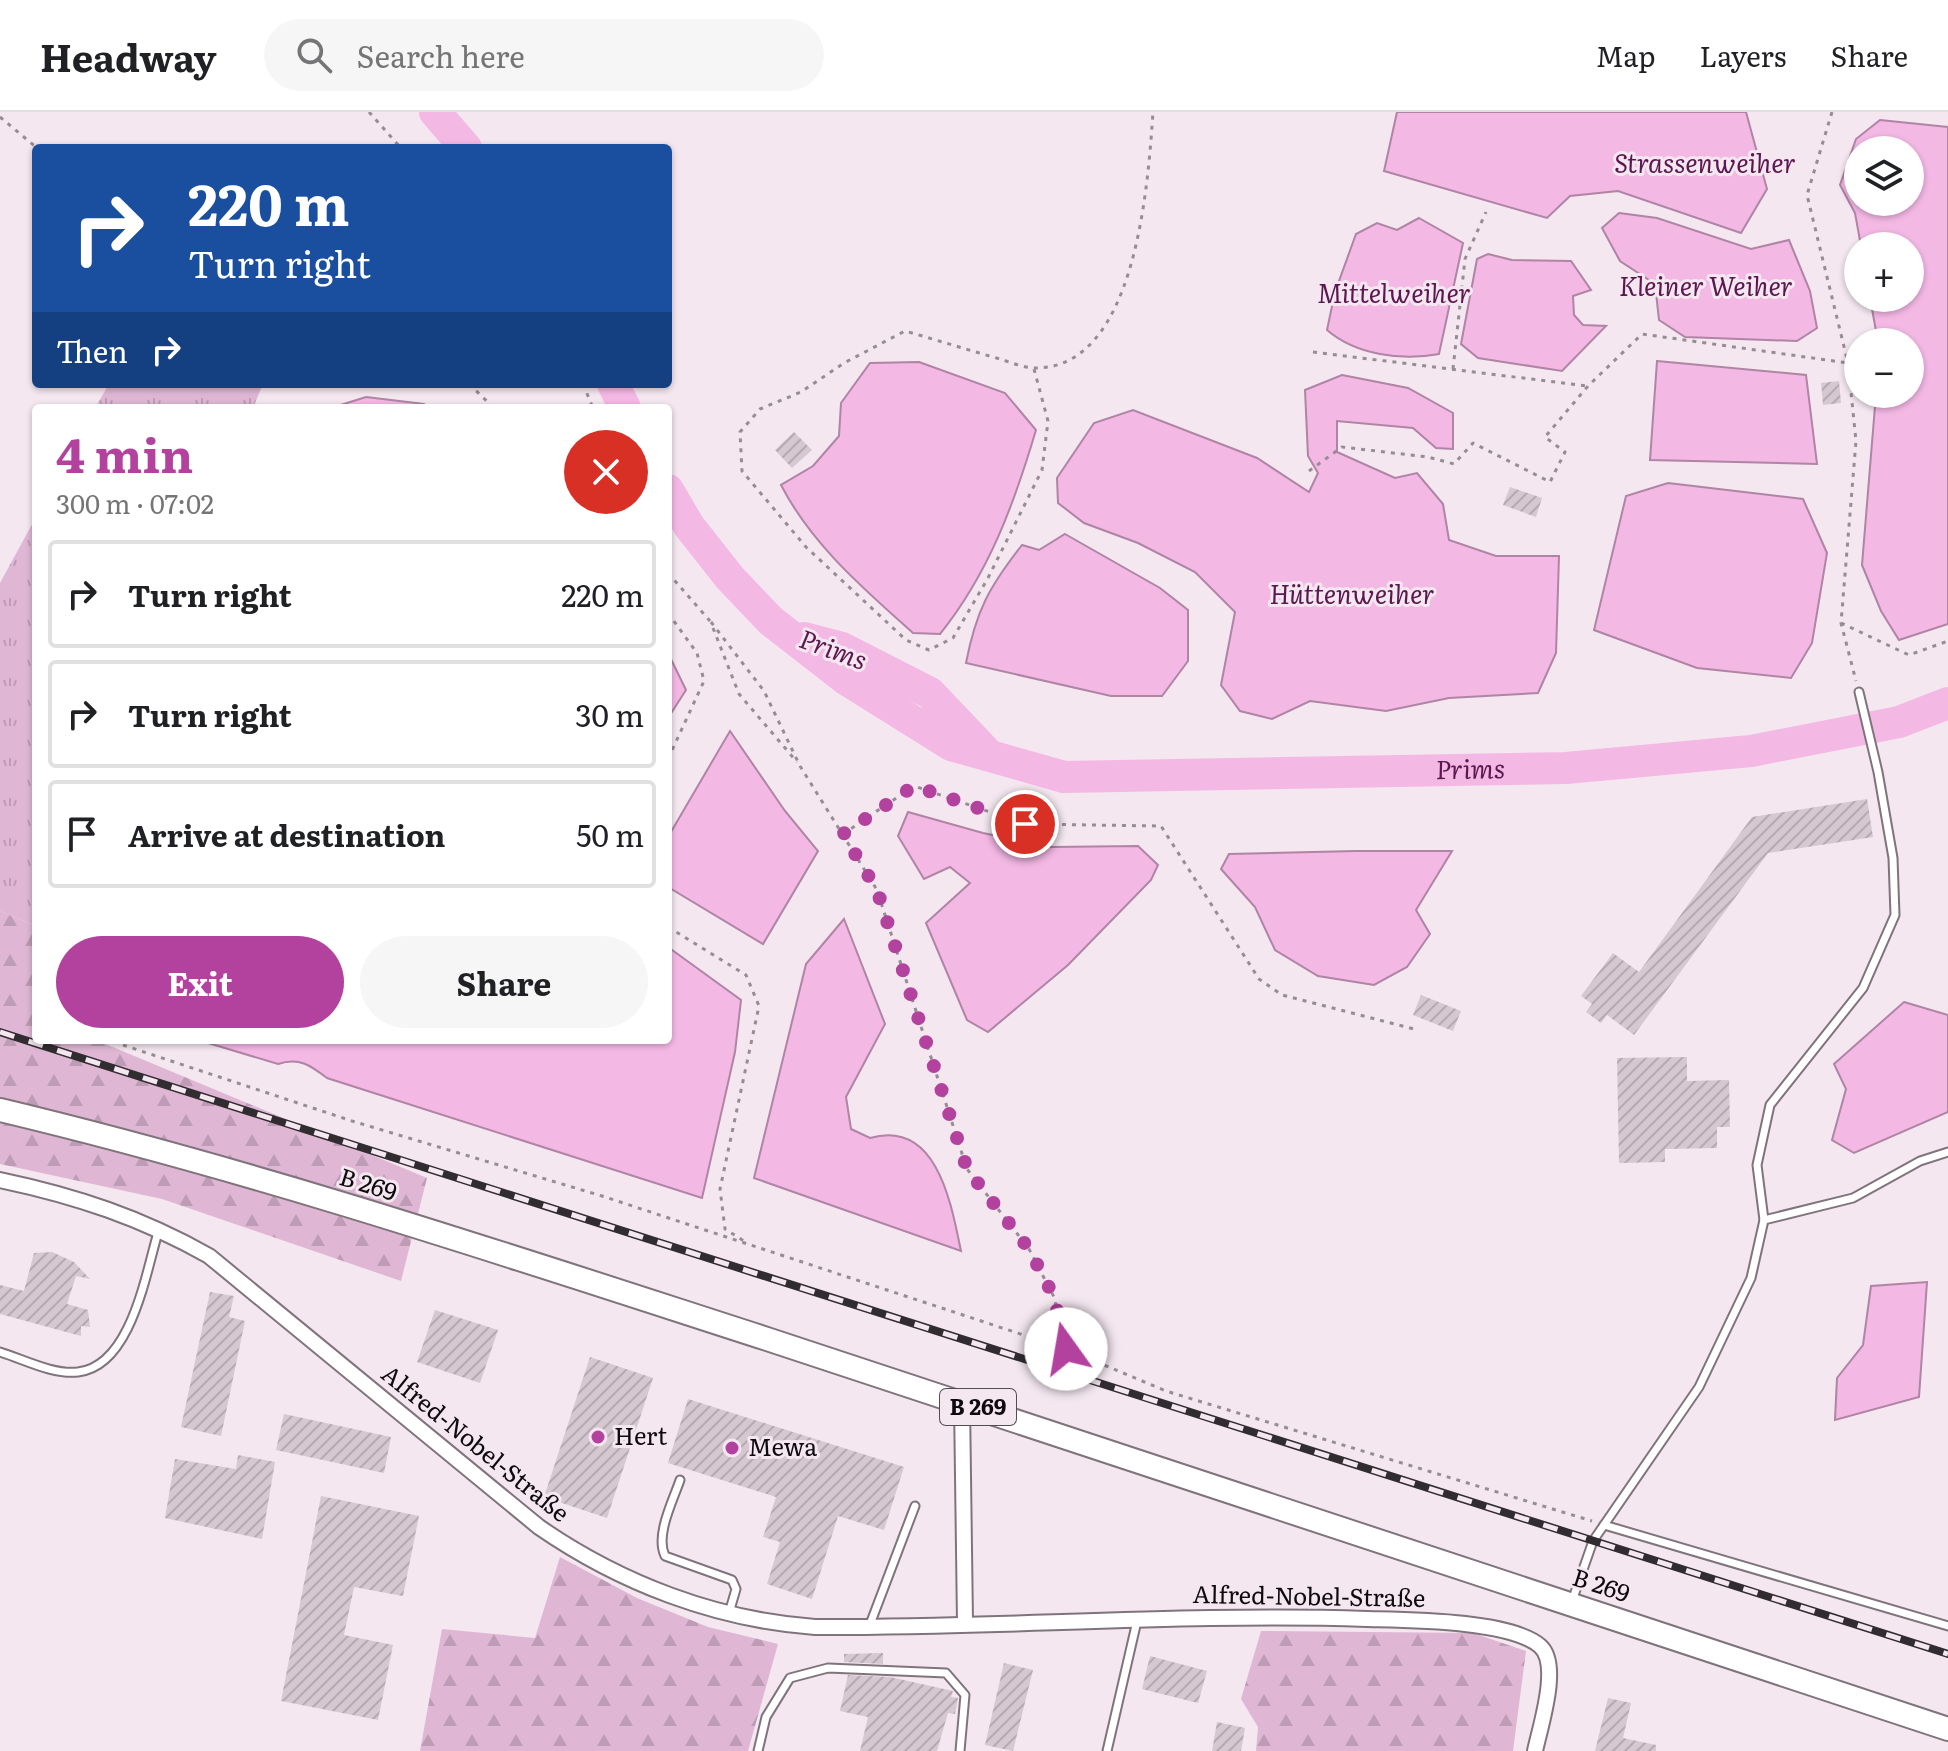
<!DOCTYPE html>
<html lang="en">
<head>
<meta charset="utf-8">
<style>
	:root { --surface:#fff; --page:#f6f6f6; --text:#202124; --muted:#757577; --line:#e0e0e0; --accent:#b3429e }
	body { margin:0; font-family:Literata,serif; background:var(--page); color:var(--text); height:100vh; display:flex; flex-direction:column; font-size:30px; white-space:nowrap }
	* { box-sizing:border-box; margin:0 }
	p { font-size:26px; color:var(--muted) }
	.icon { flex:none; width:44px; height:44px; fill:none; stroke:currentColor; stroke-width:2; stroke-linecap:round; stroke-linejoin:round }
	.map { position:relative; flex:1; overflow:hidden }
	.details { position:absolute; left:32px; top:292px; width:640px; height:640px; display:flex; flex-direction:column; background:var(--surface); border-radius:8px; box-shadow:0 2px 6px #0004 }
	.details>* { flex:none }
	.hud { position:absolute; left:32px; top:32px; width:640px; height:244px; border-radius:8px; box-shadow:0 2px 6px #0004; background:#1a4fa0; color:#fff; overflow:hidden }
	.fabs { position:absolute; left:1844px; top:24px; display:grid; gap:16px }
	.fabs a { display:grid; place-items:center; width:80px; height:80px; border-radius:50%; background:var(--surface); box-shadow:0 2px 6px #0004; font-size:40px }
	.pin { position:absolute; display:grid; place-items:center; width:68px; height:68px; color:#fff; margin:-34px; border:4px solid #fff; border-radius:50%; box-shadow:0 2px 8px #0007 }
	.me { position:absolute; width:88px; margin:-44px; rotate:347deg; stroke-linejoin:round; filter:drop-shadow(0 0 6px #0008) }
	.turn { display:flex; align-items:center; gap:28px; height:168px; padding:0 24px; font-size:36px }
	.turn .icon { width:104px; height:104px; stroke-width:2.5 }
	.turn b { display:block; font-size:56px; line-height:68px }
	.then { display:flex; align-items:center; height:76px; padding:0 24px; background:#0003; gap:16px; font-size:30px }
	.round { display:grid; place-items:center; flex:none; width:84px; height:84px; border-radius:42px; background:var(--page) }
	.headline { display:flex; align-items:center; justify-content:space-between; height:136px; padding:0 24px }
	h1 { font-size:48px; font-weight:700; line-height:60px; color:var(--accent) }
	.button { display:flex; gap:16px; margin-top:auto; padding:16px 24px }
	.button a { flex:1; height:92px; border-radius:48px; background:var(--accent); color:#fff; font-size:32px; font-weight:700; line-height:92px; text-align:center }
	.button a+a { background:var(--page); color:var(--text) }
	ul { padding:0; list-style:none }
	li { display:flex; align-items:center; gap:24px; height:108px; margin:0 16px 12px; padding:0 8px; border:4px solid var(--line); border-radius:8px }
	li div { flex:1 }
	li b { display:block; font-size:30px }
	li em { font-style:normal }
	header { display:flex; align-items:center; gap:48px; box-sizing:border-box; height:112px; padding:0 40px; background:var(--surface); border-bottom:2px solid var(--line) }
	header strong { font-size:38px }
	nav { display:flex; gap:44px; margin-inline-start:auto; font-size:28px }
	.search { width:560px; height:72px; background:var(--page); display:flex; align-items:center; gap:20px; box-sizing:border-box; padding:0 28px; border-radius:44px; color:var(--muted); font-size:30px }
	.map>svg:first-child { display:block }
</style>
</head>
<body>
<header>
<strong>Headway</strong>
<div class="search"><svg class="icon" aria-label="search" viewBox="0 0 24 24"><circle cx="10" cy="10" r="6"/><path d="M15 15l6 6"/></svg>Search here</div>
<nav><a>Map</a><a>Layers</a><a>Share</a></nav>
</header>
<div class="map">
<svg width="1948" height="1639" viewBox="0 0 1948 1639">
	<defs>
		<pattern id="grass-tufts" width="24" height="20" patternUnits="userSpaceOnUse" patternTransform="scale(2)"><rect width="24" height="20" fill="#dfb7d4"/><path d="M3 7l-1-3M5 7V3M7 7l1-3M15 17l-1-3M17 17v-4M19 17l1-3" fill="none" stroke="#be9cb5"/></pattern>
		<pattern id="forest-firs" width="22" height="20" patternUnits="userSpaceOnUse" patternTransform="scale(2)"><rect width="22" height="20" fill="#dfb7d4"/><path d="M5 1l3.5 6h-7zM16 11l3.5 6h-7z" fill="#be9cb5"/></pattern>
		<pattern id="building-hatch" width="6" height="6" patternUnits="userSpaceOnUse" patternTransform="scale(2)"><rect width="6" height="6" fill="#d5c8d1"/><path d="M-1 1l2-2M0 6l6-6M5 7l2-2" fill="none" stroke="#b6aab2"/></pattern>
	</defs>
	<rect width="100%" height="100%" fill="#f4e7f0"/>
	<!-- grass -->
	<g fill="url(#grass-tufts)">
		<polygon points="109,272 263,272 253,296 95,296"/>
		<polygon points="36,405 36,814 0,799 0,471"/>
	</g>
	<!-- forest -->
	<g fill="url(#forest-firs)">
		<polygon points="0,799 36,814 36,928 96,928 427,1066 401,1169 162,1087 0,1052"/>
		<polygon points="560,1445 637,1486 708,1515 778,1532 748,1639 420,1639 442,1517 535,1526"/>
		<polygon points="1261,1519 1473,1521 1526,1539 1513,1639 1256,1639 1258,1615 1241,1587"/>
	</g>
	<!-- water -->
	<g fill="#f4b8e5" stroke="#af84a4" stroke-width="2" fill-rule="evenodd">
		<polygon points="1397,0 1746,0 1767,77 1741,121 1618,79 1570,84 1547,106 1384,59"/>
		<path d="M1880,8L1948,15V512L1899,528L1881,499L1862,453L1876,282H1910V230H1878L1870,186H1910V134H1861L1855,101L1840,73L1856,27ZM1858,38H1910V90H1858Z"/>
		<polygon points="1619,101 1657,106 1751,137 1789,128 1810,179 1817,216 1797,229 1685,225 1659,208 1655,172 1620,149 1602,116"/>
		<path d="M1419,106L1463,131L1439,242C1402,249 1356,243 1327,218L1335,180L1356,122L1377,111L1397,118Z"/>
		<polygon points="1488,142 1512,148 1571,149 1591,178 1573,184 1574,203 1583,213 1606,214 1562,259 1478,246 1461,232 1477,147"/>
		<polygon points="1657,249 1806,263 1817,352 1650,348"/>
		<path d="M919,250L1005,281L1036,318C1014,392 989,461 940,522L913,521C864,477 812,433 781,373L813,354L839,324L841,291L870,251Z"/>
		<polygon points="1342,263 1408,276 1453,301 1453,337 1436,336 1413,316 1337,309 1337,340 1395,366 1417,361 1443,392 1449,428 1496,444 1559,444 1556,541 1538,581 1449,586 1386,599 1310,589 1272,607 1240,599 1221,573 1235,500 1195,460 1138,431 1084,411 1058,391 1057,366 1094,311 1133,298 1257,346 1309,380 1318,361 1308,344 1305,278"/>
		<polygon points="366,285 424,292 428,296 331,296"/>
		<polygon points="1668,371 1803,387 1827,441 1812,531 1791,566 1697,556 1594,518 1626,384"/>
		<path d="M1065,422L1160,476L1188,498V549L1162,584H1111L966,551C976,499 989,475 1022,433L1039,438Z"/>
		<polygon points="668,541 686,578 668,606"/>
		<polygon points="730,619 785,699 818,739 763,832 668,775 668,725"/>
		<polygon points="908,700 983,721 1051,735 1138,734 1158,753 1151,768 1068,853 988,920 967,908 926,811 970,771 950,755 924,767 898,724"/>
		<polygon points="1356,739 1452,739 1416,798 1430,822 1407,855 1374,873 1318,864 1275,838 1255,795 1221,757 1229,742"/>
		<path d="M844,807L885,912L846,985L851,1017L870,1026C937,1007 951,1091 961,1139L754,1066L806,852Z"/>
		<path d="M668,835L741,888L735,940L702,1086L327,966C310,953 299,945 278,952L198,928H668Z"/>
		<polygon points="1904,890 1948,903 1948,1000 1854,1041 1832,1028 1846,977 1834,952"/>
		<polygon points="1927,1170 1919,1285 1835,1308 1837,1266 1863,1233 1871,1174"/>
	</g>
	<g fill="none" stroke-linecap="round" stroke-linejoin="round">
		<!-- river -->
		<g stroke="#f4b8e5" stroke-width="32">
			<polyline points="435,0 466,36"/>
			<polyline points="613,272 625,296"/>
			<path id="s1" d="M668,378L689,414L730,466L771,509L847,568L951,633L1064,665L1566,656L1751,639L1899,610L1948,591"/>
			<polyline points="804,526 842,536 930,581 988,642"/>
		</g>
	</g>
	<!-- building -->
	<g fill="url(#building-hatch)">
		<polygon points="1839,269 1841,291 1823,293 1821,271"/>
		<polygon points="794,320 812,338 792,356 775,338"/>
		<polygon points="1510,375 1542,386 1536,405 1503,393"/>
		<polygon points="1867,687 1873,725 1768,741 1634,923 1607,903 1601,911 1586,900 1592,892 1581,884 1613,841 1639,860 1752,705"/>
		<polygon points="1421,883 1461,899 1453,919 1413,903"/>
		<polygon points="1687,945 1687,969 1729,968 1730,1015 1717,1015 1717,1036 1665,1037 1665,1050 1619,1051 1617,946"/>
		<polygon points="52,1140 74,1150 90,1167 76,1164 67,1192 88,1198 90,1215 81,1214 81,1224 0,1202 0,1173 24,1179 34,1141"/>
		<polygon points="210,1180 234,1184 229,1205 245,1209 221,1324 181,1315"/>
		<polygon points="435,1198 498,1218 480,1271 417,1250"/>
		<polygon points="590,1245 653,1266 607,1406 544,1385"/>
		<polygon points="688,1287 904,1355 884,1418 838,1404 812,1487 767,1472 780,1430 763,1425 776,1385 668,1351"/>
		<polygon points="284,1302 391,1325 384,1361 276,1338"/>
		<polygon points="238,1343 275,1350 262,1427 165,1406 175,1347 236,1357"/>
		<polygon points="321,1384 419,1404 403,1484 354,1475 344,1523 393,1533 378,1608 281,1589"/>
		<polygon points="883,1541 883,1552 844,1550 844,1542"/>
		<polygon points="1150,1544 1207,1559 1198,1591 1142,1577"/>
		<polygon points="1004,1551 1033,1558 1013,1639 985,1633"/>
		<polygon points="848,1563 890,1565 953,1579 951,1585 958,1586 955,1602 948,1601 937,1639 860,1639 868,1605 840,1599"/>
		<polygon points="1608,1586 1631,1591 1623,1626 1656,1633 1656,1639 1595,1639"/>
		<polygon points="1217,1610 1245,1616 1241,1639 1212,1639"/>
	</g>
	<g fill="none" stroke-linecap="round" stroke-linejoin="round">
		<defs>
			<g id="lane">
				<polyline points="1764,1108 1853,1086 1920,1049 1948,1040"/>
				<path d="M0,1240C23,1247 53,1263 78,1260C132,1254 146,1159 159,1117"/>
				<path d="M680,1368C673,1389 655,1423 665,1444L732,1468L736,1477L729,1501"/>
				<polyline points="1604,1413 1948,1514"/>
				<polyline points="1572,1489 1593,1429 1699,1275 1751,1166 1764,1108 1757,1053 1770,993 1863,876 1895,803 1893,746 1878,660 1859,580"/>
				<polyline points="869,1515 915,1394"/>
				<polyline points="758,1639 766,1605 790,1566 828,1556 946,1561 965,1583 960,1639"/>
				<polyline points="1107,1639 1137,1509"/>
			</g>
			<g id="street">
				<path d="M0,1068C76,1084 142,1106 209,1144L539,1415C620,1471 716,1508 815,1515C999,1516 1183,1501 1367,1507C1407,1508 1510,1508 1540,1534C1561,1552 1540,1615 1535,1639"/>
				<polyline points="962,1290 965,1510"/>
			</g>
			<path id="primary" d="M0,998C260,1060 513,1145 767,1227C1162,1354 1555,1486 1948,1617"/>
		</defs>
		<!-- lane casing -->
		<use href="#lane" stroke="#80747c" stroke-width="11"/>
		<!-- street casing -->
		<use href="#street" stroke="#80747c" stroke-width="18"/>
		<!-- primary casing -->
		<use href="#primary" stroke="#80747c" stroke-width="26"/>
		<!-- path -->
		<g stroke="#968d94" stroke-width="3" stroke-dasharray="4 6" stroke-linecap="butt">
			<polyline points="369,0 401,36"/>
			<polyline points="1832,0 1807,83 1848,251 1856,329 1841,511 1856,569"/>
			<polyline points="0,5 37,36"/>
			<polyline points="1313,240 1587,274"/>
			<path d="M1034,257L1048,309L1042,358L988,466L953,526L929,538L906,528L806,435L742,359L740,320L760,297L801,280L844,251L905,219C937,228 968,238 1000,247C1010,250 1024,256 1035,256C1136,257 1148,73 1153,0"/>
			<polyline points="1453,257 1465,147 1486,100"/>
			<polyline points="469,272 494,296"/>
			<polyline points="583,272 593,296"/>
			<polyline points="1309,359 1342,335 1428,345 1454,352 1473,331 1550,370 1565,340 1545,325 1588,274 1642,222 1848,251"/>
			<polyline points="668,461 710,509"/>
			<polyline points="668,501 697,541 704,569 668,647"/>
			<polyline points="711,510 764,579 800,654 877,778 967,1057 1029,1137 1054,1185 1066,1237 1166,1279 1592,1409"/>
			<polyline points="1841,511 1909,543 1948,529"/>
			<polyline points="713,516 739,582 797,650"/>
			<polyline points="843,722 914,674 1025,712 1161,714 1259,867 1282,883 1418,918"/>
			<polyline points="668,815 746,863 759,894 720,1077 725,1117 744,1129"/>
			<polyline points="123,933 352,1009 602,1084 1066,1237"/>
		</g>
		<!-- lane -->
		<use href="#lane" stroke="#fff" stroke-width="7"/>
		<!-- street -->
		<use href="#street" stroke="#fff" stroke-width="14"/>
		<!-- primary -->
		<use href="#primary" stroke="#fff" stroke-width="22"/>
		<defs>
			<polyline id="rail" points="0,920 1948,1542"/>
		</defs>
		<!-- rail casing -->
		<use href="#rail" stroke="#312c30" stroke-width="8"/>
		<!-- rail -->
		<use href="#rail" stroke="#f4e7f0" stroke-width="5" stroke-dasharray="15" stroke-linecap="butt"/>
	</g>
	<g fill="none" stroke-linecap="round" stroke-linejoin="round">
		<!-- route -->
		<polyline stroke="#b3429e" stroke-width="14" stroke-dasharray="0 25.2" points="1025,712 914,674 843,722 877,778 967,1057 1029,1137 1054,1185 1066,1237"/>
	</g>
	<!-- markers -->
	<g fill="#b3429e" stroke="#f4e7f0" stroke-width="3">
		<circle cx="598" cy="1325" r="8"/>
		<circle cx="732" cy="1336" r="8"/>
	</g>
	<g text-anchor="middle" stroke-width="6" stroke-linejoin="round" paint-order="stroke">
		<!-- shield labels -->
		<rect fill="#f4e7f0" stroke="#534c51" stroke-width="2" x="940" y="1277" width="76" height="36" rx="6"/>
		<g font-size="22" font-weight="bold" fill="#0e0a0d">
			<text x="978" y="1303">B 269</text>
		</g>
		<!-- street labels -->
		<g font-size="24" fill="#0e0a0d" stroke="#f4e7f0">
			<text transform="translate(368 1073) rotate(17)" y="8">B 269</text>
			<text transform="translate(475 1332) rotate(39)" y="8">Alfred-Nobel-Straße</text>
			<text transform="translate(1601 1474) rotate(18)" y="8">B 269</text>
			<text transform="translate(1309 1485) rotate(1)" y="8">Alfred-Nobel-Straße</text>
		</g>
		<!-- poi labels -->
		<g font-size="24" fill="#0e0a0d" stroke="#f4e7f0" text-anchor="start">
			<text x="614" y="1333">Hert</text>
			<text x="748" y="1344">Mewa</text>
		</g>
		<!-- water labels -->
		<g font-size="26" font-style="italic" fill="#5c1750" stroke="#f4e7f0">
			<text x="1705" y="61">Strassenweiher</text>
			<text x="1706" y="184">Kleiner Weiher</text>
			<text x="1394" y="191">Mittelweiher</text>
			<text x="1352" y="492">Hüttenweiher</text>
			<text transform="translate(833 538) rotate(20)" y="9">Prims</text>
			<text dy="9" stroke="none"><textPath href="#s1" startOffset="910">Prims</textPath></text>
		</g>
	</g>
</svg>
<div class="fabs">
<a><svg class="icon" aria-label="layers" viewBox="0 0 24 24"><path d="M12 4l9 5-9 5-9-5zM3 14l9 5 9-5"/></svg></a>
<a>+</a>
<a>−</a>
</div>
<div class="pin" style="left:1025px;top:712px;background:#d93025"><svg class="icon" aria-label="arrive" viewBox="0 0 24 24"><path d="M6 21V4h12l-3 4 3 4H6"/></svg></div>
<svg class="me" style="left:1066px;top:1237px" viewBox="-20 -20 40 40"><circle r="19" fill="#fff"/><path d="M0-13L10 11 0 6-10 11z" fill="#b3429e"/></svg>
<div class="hud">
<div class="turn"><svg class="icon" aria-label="right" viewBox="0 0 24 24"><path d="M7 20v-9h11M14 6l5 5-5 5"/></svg><div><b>220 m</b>Turn right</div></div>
<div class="then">Then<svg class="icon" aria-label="right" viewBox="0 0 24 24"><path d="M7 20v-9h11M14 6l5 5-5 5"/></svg></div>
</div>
<section class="details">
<div class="headline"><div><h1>4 min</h1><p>300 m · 07:02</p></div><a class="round" style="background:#d93025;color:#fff"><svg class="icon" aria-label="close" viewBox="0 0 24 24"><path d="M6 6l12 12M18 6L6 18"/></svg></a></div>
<ul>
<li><svg class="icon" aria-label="right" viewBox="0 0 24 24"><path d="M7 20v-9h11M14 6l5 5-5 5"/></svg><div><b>Turn right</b></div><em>220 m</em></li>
<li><svg class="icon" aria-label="right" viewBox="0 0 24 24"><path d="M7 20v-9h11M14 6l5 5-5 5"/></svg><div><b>Turn right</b></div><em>30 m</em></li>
<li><svg class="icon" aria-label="arrive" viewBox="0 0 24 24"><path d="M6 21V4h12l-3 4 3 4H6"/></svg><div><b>Arrive at destination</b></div><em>50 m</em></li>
</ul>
<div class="button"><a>Exit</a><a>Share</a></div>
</section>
</div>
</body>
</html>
